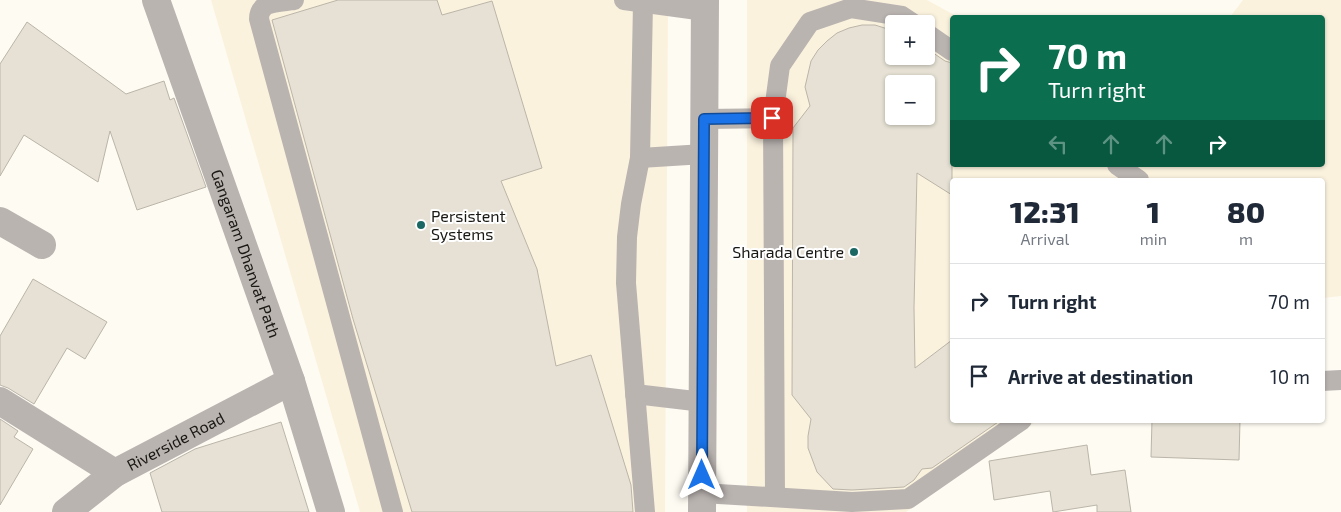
<!DOCTYPE html>
<html lang="en">
<head>
<meta charset="utf-8">
<style>
	:root { --surface:#fff; --page:#f6f6f7; --text:#1f2937; --muted:#747a83; --line:#e0e1e3 }
	body { margin:0; font-family:"Exo 2",sans-serif; background:var(--page); color:var(--text); height:100vh; display:flex; flex-direction:column; font-size:19px; white-space:nowrap }
	* { box-sizing:border-box; margin:0 }
	p { font-size:16px; color:var(--muted) }
	.icon { flex:none; width:28px; height:28px; fill:none; stroke:currentColor; stroke-width:2; stroke-linecap:round; stroke-linejoin:round }
	.map { position:relative; flex:1; overflow:hidden }
	.side { position:absolute; left:950px; top:178px; width:375px; height:245px; display:flex; flex-direction:column; background:var(--surface); border-radius:5px; box-shadow:0 1px 4px #0004 }
	.side>* { flex:none }
	.top-card { position:absolute; left:950px; top:15px; width:375px; height:152px; border-radius:5px; box-shadow:0 1px 4px #0004; background:#0b6e4f; color:#fff; overflow:hidden }
	.buttons { position:absolute; left:885px; top:15px; display:grid; gap:10px }
	.buttons a { display:grid; place-items:center; width:50px; height:50px; border-radius:5px; background:var(--surface); box-shadow:0 1px 4px #0004; font-size:25px }
	.pin { position:absolute; display:grid; place-items:center; width:42px; height:42px; color:#fff; margin:-21px; border-radius:10px; box-shadow:0 2px 8px #0006 }
	.me { position:absolute; width:55px; margin:-28px; rotate:0deg; stroke-linejoin:round; filter:drop-shadow(0 0 4px #0008) }
	.turn { display:flex; align-items:center; gap:18px; height:105px; padding:0 15px; font-size:22px }
	.turn .icon { width:65px; height:65px; stroke-width:2.5 }
	.turn b { display:block; font-size:35px; line-height:42px }
	.lanes { display:flex; align-items:center; height:48px; padding:0 15px; background:#0003; justify-content:center; gap:25px; direction:ltr }
	.lanes .off { opacity:.35 }
	.eta { display:flex; justify-content:space-evenly; align-items:center; height:85px; text-align:center }
	.eta b { font-size:30px; font-weight:800; line-height:35px }
	ul { padding:0; list-style:none }
	li { display:flex; align-items:center; gap:15px; height:75px; padding:0 15px; border-top:1px solid var(--line) }
	li div { flex:1 }
	li b { display:block; font-size:19px }
	li em { font-style:normal }
	.map>svg:first-child { display:block }
</style>
</head>
<body>
<div class="map">
<svg width="1341" height="512" viewBox="0 0 1341 512">
	<rect width="100%" height="100%" fill="#fefbf3"/>
	<!-- built -->
	<g fill="#fbf2de" fill-rule="evenodd">
		<polygon points="211,0 668,0 665,512 360,512"/>
		<path d="M747,0H927L958,17L952,18V165H1322V18L1230,17L1243,0H1341V296L1323,298L1322,180H952V420H1038L906,512H747ZM894,24H926V56H894ZM894,84H926V116H894Z"/>
	</g>
	<!-- building -->
	<g fill="#e6e1d4" stroke="#bbb5a9" fill-rule="evenodd">
		<polygon points="338,0 437,0 442,15 492,1 542,168 501,181 537,269 556,366 591,355 631,485 633,512 412,512 353,319 272,20"/>
		<polygon points="27,22 126,94 164,81 170,100 174,98 206,187 137,210 110,131 98,182 24,135 0,176 0,64"/>
		<path d="M862,25H875L894,31V56H926V48L945,61L952,63V195L917,173L914,308L915,368L952,340V420H1001L932,468L922,469L914,480L904,487L852,490L833,489L817,472L808,448V436L811,419L792,395L793,128L810,106L805,87L811,61L818,50L827,41L837,33L849,28ZM894,84H926V116H894Z"/>
		<polygon points="33,279 107,322 85,359 67,348 34,404 8,388 0,385 0,336"/>
		<polygon points="0,419 18,431 14,437 33,449 0,505"/>
		<polygon points="1152,420 1240,420 1239,460 1151,457"/>
		<polygon points="281,422 309,512 162,512 150,473 195,449"/>
		<polygon points="1087,445 1091,475 1125,470 1131,512 1097,512 1097,505 1053,512 1050,491 994,500 989,461"/>
	</g>
	<g fill="none" stroke-linecap="round" stroke-linejoin="round">
		<!-- service -->
		<g stroke="#bab4b1" stroke-width="20">
			<path d="M294,0C287,1 267,3 263,8C260,11 259,16 259,19L393,512"/>
			<polyline points="624,0 705,11"/>
			<polyline points="643,3 640,158 631,204 627,237 626,283 645,512"/>
			<polyline points="926,33 952,51"/>
			<polyline points="704,119 773,118"/>
			<polyline points="640,158 704,154"/>
			<polyline points="1117,165 1139,180"/>
			<polyline points="1322,381 1341,380"/>
			<polyline points="635,394 703,402"/>
			<polyline points="702,493 852,502 908,499 1022,420"/>
			<polyline points="775,497 773,118 780,66 810,22 851,8 902,16 914,24"/>
		</g>
		<!-- minor -->
		<g stroke="#bab4b1" stroke-width="28">
			<path id="s1" d="M156,0L291,381L331,512"/>
			<polyline points="0,221 42,245"/>
			<polyline points="0,401 115,473"/>
		</g>
		<!-- tertiary -->
		<g stroke="#bab4b1" stroke-width="28">
			<path id="s2" d="M66,512L115,473L291,381"/>
			<polyline points="702,512 705,0"/>
		</g>
	</g>
	<g fill="none" stroke-linecap="round" stroke-linejoin="round">
		<defs>
			<polyline id="route" points="702,475 704,119 772,118"/>
		</defs>
		<!-- route casing -->
		<use href="#route" stroke="#114b97" stroke-width="12"/>
		<!-- route -->
		<use href="#route" stroke="#1a73e8" stroke-width="9"/>
	</g>
	<!-- markers -->
	<g fill="#1a6763" stroke="#fff" stroke-width="2">
		<circle cx="421" cy="225" r="5"/>
		<circle cx="854" cy="252" r="5"/>
	</g>
	<g text-anchor="middle" stroke-width="4" stroke-linejoin="round" paint-order="stroke">
		<!-- poi labels -->
		<g font-size="16" fill="#1a1814" stroke="#fff" text-anchor="start">
			<text x="431" y="222">Persistent<tspan x="431" dy="18">Systems</tspan></text>
			<text x="844" y="258" text-anchor="end">Sharada Centre</text>
		</g>
		<!-- street labels -->
		<g font-size="16" fill="#1a1814" stroke="#fff">
			<text dy="6" stroke="none"><textPath href="#s1" startOffset="269">Gangaram Dhanvat Path</textPath></text>
			<text dy="6" stroke="none"><textPath href="#s2" startOffset="131">Riverside Road</textPath></text>
		</g>
	</g>
</svg>
<div class="buttons">
<a>+</a>
<a>−</a>
</div>
<div class="pin" style="left:772px;top:118px;background:#d93025"><svg class="icon" aria-label="arrive" viewBox="0 0 24 24"><path d="M6 21V4h12l-3 4 3 4H6"/></svg></div>
<svg class="me" style="left:702px;top:475px" viewBox="-20 -20 40 40"><path d="M0-17L14 15 0 8-14 15z" fill="#1a73e8" stroke="#fff" stroke-width="4"/></svg>
<div class="top-card">
<div class="turn"><svg class="icon" aria-label="right" viewBox="0 0 24 24"><path d="M7 20v-9h11M14 6l5 5-5 5"/></svg><div><b>70 m</b>Turn right</div></div>
<div class="lanes"><svg class="icon off" aria-label="left" viewBox="0 0 24 24"><path d="M17 20v-9H6M10 6l-5 5 5 5"/></svg><svg class="icon off" aria-label="ahead" viewBox="0 0 24 24"><path d="M12 20V5M6 11l6-6 6 6"/></svg><svg class="icon off" aria-label="ahead" viewBox="0 0 24 24"><path d="M12 20V5M6 11l6-6 6 6"/></svg><svg class="icon" aria-label="right" viewBox="0 0 24 24"><path d="M7 20v-9h11M14 6l5 5-5 5"/></svg></div>
</div>
<section class="side">
<div class="eta">
<div><b>12:31</b><p>Arrival</p></div>
<div><b>1</b><p>min</p></div>
<div><b>80</b><p>m</p></div>
</div>
<ul>
<li><svg class="icon" aria-label="right" viewBox="0 0 24 24"><path d="M7 20v-9h11M14 6l5 5-5 5"/></svg><div><b>Turn right</b></div><em>70 m</em></li>
<li><svg class="icon" aria-label="arrive" viewBox="0 0 24 24"><path d="M6 21V4h12l-3 4 3 4H6"/></svg><div><b>Arrive at destination</b></div><em>10 m</em></li>
</ul>
</section>
</div>
</body>
</html>
